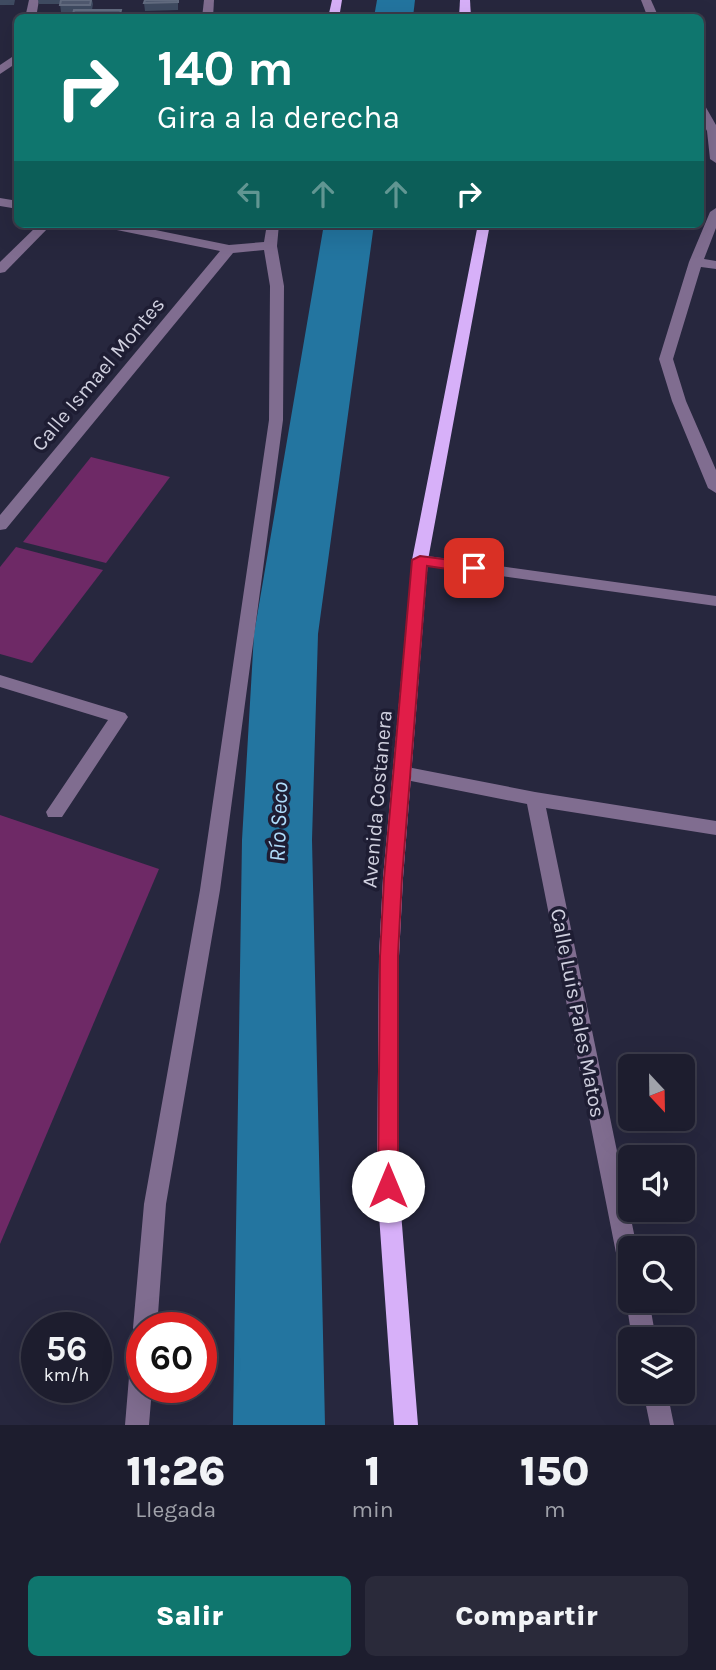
<!DOCTYPE html>
<html lang="es">
<head>
<meta charset="utf-8">
<style>
	:root { --surface:#1d1d2e; --page:#2a2a3a; --text:#f1f3f6; --muted:#a0a2aa; --line:#3b3b4a; --accent:#0f766e }
	body { margin:0; font-family:Karla,sans-serif; background:var(--page); color:var(--text); height:100vh; display:flex; flex-direction:column; font-size:26px; white-space:nowrap }
	* { box-sizing:border-box; margin:0 }
	p { font-size:23px; color:var(--muted) }
	.icon { flex:none; width:38px; height:38px; fill:none; stroke:currentColor; stroke-width:2; stroke-linecap:round; stroke-linejoin:round }
	.map { position:relative; height:1425px; overflow:hidden }
	.sheet { display:flex; flex-direction:column; background:var(--surface); flex:1 }
	.sheet>* { flex:none }
	.banner { position:absolute; left:14px; top:14px; width:690px; height:214px; border-radius:10px; box-shadow:0 7px 28px #0002,0 0 0 2px var(--line); background:#0f766e; color:#fff; overflow:hidden }
	.needle { width:46px; rotate:158deg }
	.tools { position:absolute; left:618px; top:1054px; display:grid; gap:14px }
	.tools a { display:grid; place-items:center; width:77px; height:77px; border-radius:10px; background:var(--surface); box-shadow:0 7px 28px #0002,0 0 0 2px var(--line); font-size:35px }
	.speed { position:absolute; left:21px; top:1312px; display:flex; gap:14px; font-size:35px; font-weight:700; text-align:center }
	.speed>* { display:grid; place-content:center; width:91px; height:91px; border-radius:50%; background:var(--surface); box-shadow:0 7px 28px #0002,0 0 0 2px var(--line); line-height:1 }
	.speed small { font-size:18px; font-weight:400 }
	.speed .limit { border:10px solid #d22; background:#fff; color:#111 }
	.pin { position:absolute; display:grid; place-items:center; width:60px; height:60px; color:#fff; margin:-30px; border-radius:14px; box-shadow:0 4px 10px #0006 }
	.me { position:absolute; width:77px; margin:-38px; rotate:0deg; stroke-linejoin:round; filter:drop-shadow(0 0 5px #0008) }
	.turn { display:flex; align-items:center; gap:24px; height:147px; padding:0 28px; font-size:32px }
	.turn .icon { width:91px; height:91px; stroke-width:2.5 }
	.turn b { display:block; font-size:49px; line-height:60px }
	.lanes { display:flex; align-items:center; height:66px; padding:0 28px; background:#0003; justify-content:center; gap:35px; direction:ltr }
	.lanes .off { opacity:.35 }
	.eta { display:flex; justify-content:space-evenly; align-items:center; height:119px; text-align:center }
	.eta b { font-size:42px; font-weight:800; line-height:49px }
	.cta { display:flex; gap:14px; margin-top:auto; padding:14px 28px }
	.cta a { flex:1; height:80px; border-radius:10px; background:var(--accent); color:#fff; font-size:28px; font-weight:800; line-height:80px; text-align:center }
	.cta a+a { background:var(--page); color:var(--text) }
	.map>svg:first-child { display:block }
</style>
</head>
<body>
<div class="map">
<svg width="716" height="1425" viewBox="0 0 716 1425">
	<rect width="100%" height="100%" fill="#27273e"/>
	<!-- green -->
	<g fill="#6e2966">
		<polygon points="91,457 170,477 106,563 23,542"/>
		<polygon points="16,547 103,570 32,663 0,654 0,567"/>
		<polygon points="0,815 159,869 0,1244"/>
	</g>
	<!-- water -->
	<polygon fill="#2375a0" points="377,0 415,0 413,17 374,17"/>
	<g fill="none" stroke-linecap="round" stroke-linejoin="round">
		<!-- river -->
		<polygon fill="#2375a0" fill-rule="evenodd" points="324,224 374,224 318,634 312,840 325,1425 233,1425 242,840 254,634"/>
		<!-- minor -->
		<g fill="#806d90" fill-rule="evenodd">
			<polygon points="29,0 39,0 36,18 25,18"/>
			<polygon points="204,0 214,0 213,18 202,18"/>
			<polygon points="641,0 651,0 659,18 648,18"/>
			<polygon points="18,53 18,62 0,74 0,65"/>
			<polygon points="700,103 704,104 716,125 716,163 710,159 707,131 700,118"/>
			<polygon points="0,198 18,201 18,209 0,206"/>
			<polygon points="716,208 716,228 704,259 716,261 716,269 701,267 673,359 686,401 716,470 716,493 708,488 672,401 659,359 689,262 710,212"/>
			<polygon points="39,224 52,224 5,272 0,273 0,262"/>
			<polygon points="101,224 126,224 229,245 264,242 267,224 279,224 277,246 284,286 283,420 220,890 166,1204 157,1328 142,1328 142,1338 137,1336 133,1328 144,1204 200,890 269,420 270,286 264,250 233,253 6,529 0,530 0,515 220,251 107,228"/>
			<polygon points="420,555 716,596 716,606 414,564 412,560"/>
			<polygon points="0,675 125,713 128,717 62,817 48,817 46,812 108,720 0,687"/>
			<polygon points="402,766 535,792 716,821 716,835 546,808 637,1248 630,1248 630,1278 622,1275 619,1268 527,804 396,778 393,773 396,768"/>
			<polygon points="630,1292 630,1300 649,1300 656,1339 632,1339 626,1300"/>
			<polygon points="142,1354 142,1388 152,1388 149,1425 125,1425 130,1365 134,1357"/>
			<polygon points="643,1391 667,1391 674,1425 650,1425"/>
		</g>
		<!-- major -->
		<g fill="#d7b0f9" fill-rule="evenodd">
			<polygon points="332,0 342,0 339,18 328,18"/>
			<polygon points="460,0 470,0 471,18 459,18"/>
			<polygon points="478,224 490,224 428,560 403,878 399,956 399,1187 418,1425 394,1425 377,1187 379,956 383,878 412,560"/>
		</g>
	</g>
	<!-- wall -->
	<g fill="#3f4b61">
		<polygon points="0,0 15,0 14,5 0,5"/>
		<polygon points="38,0 92,0 93,4 92,10 73,12 61,12 60,4 39,4"/>
		<polygon points="178,0 178,10 145,11 144,3"/>
	</g>
	<!-- building -->
	<g fill="#4f596f" stroke="#636c80" stroke-width="2">
		<polygon points="61,0 91,0 90,5 60,5"/>
		<polygon points="145,0 178,0 178,2 144,3"/>
		<polygon points="74,10 121,10 119,18 72,18"/>
	</g>
	<!-- route -->
	<polygon fill="#e11d48" stroke="#92132f" stroke-width="2" points="420,556 474,563 481,568 474,573 427,566 402,878 398,956 398,1186 395,1193 388,1195 381,1193 378,1186 380,956 384,878 412,560"/>
	<g text-anchor="middle" stroke-width="7" stroke-linejoin="round" paint-order="stroke">
		<!-- street labels -->
		<g font-size="21" fill="#d0d0df" stroke="#1e1d33">
			<text transform="translate(98 374) rotate(-50)" y="7">Calle Ismael Montes</text>
			<text transform="translate(377 799) rotate(-85)" y="7">Avenida Costanera</text>
			<text transform="translate(578 1013) rotate(79)" y="7">Calle Luis Pales Matos</text>
		</g>
		<!-- water labels -->
		<g font-size="23" font-style="italic" fill="#afdcfa" stroke="#1e1d33">
			<text transform="translate(278 822) rotate(-88)" y="8">Río Seco</text>
		</g>
	</g>
</svg>
<div class="tools">
<a><svg class="needle" viewBox="-14 -14 28 28"><path d="M0-13l5 13h-10z" fill="#e53935"/><path d="M0 13l5-13h-10z" fill="#a0a2aa"/></svg></a>
<a><svg class="icon" aria-label="sound" viewBox="0 0 24 24"><path d="M4 9h4l5-4v14l-5-4H4zM17 9q2 3 0 6"/></svg></a>
<a><svg class="icon" aria-label="search" viewBox="0 0 24 24"><circle cx="10" cy="10" r="6"/><path d="M15 15l6 6"/></svg></a>
<a><svg class="icon" aria-label="layers" viewBox="0 0 24 24"><path d="M12 4l9 5-9 5-9-5zM3 14l9 5 9-5"/></svg></a>
</div>
<div class="speed"><div>56<small>km/h</small></div><div class="limit">60</div></div>
<div class="pin" style="left:474px;top:568px;background:#d93025"><svg class="icon" aria-label="arrive" viewBox="0 0 24 24"><path d="M6 21V4h12l-3 4 3 4H6"/></svg></div>
<svg class="me" style="left:388px;top:1186px" viewBox="-20 -20 40 40"><circle r="19" fill="#fff"/><path d="M0-13L10 11 0 6-10 11z" fill="#e11d48"/></svg>
<div class="banner">
<div class="turn"><svg class="icon" aria-label="right" viewBox="0 0 24 24"><path d="M7 20v-9h11M14 6l5 5-5 5"/></svg><div><b>140 m</b>Gira a la derecha</div></div>
<div class="lanes"><svg class="icon off" aria-label="left" viewBox="0 0 24 24"><path d="M17 20v-9H6M10 6l-5 5 5 5"/></svg><svg class="icon off" aria-label="ahead" viewBox="0 0 24 24"><path d="M12 20V5M6 11l6-6 6 6"/></svg><svg class="icon off" aria-label="ahead" viewBox="0 0 24 24"><path d="M12 20V5M6 11l6-6 6 6"/></svg><svg class="icon" aria-label="right" viewBox="0 0 24 24"><path d="M7 20v-9h11M14 6l5 5-5 5"/></svg></div>
</div>
</div>
<section class="sheet">
<div class="eta">
<div><b>11:26</b><p>Llegada</p></div>
<div><b>1</b><p>min</p></div>
<div><b>150</b><p>m</p></div>
</div>
<div class="cta"><a>Salir</a><a>Compartir</a></div>
</section>
</body>
</html>
